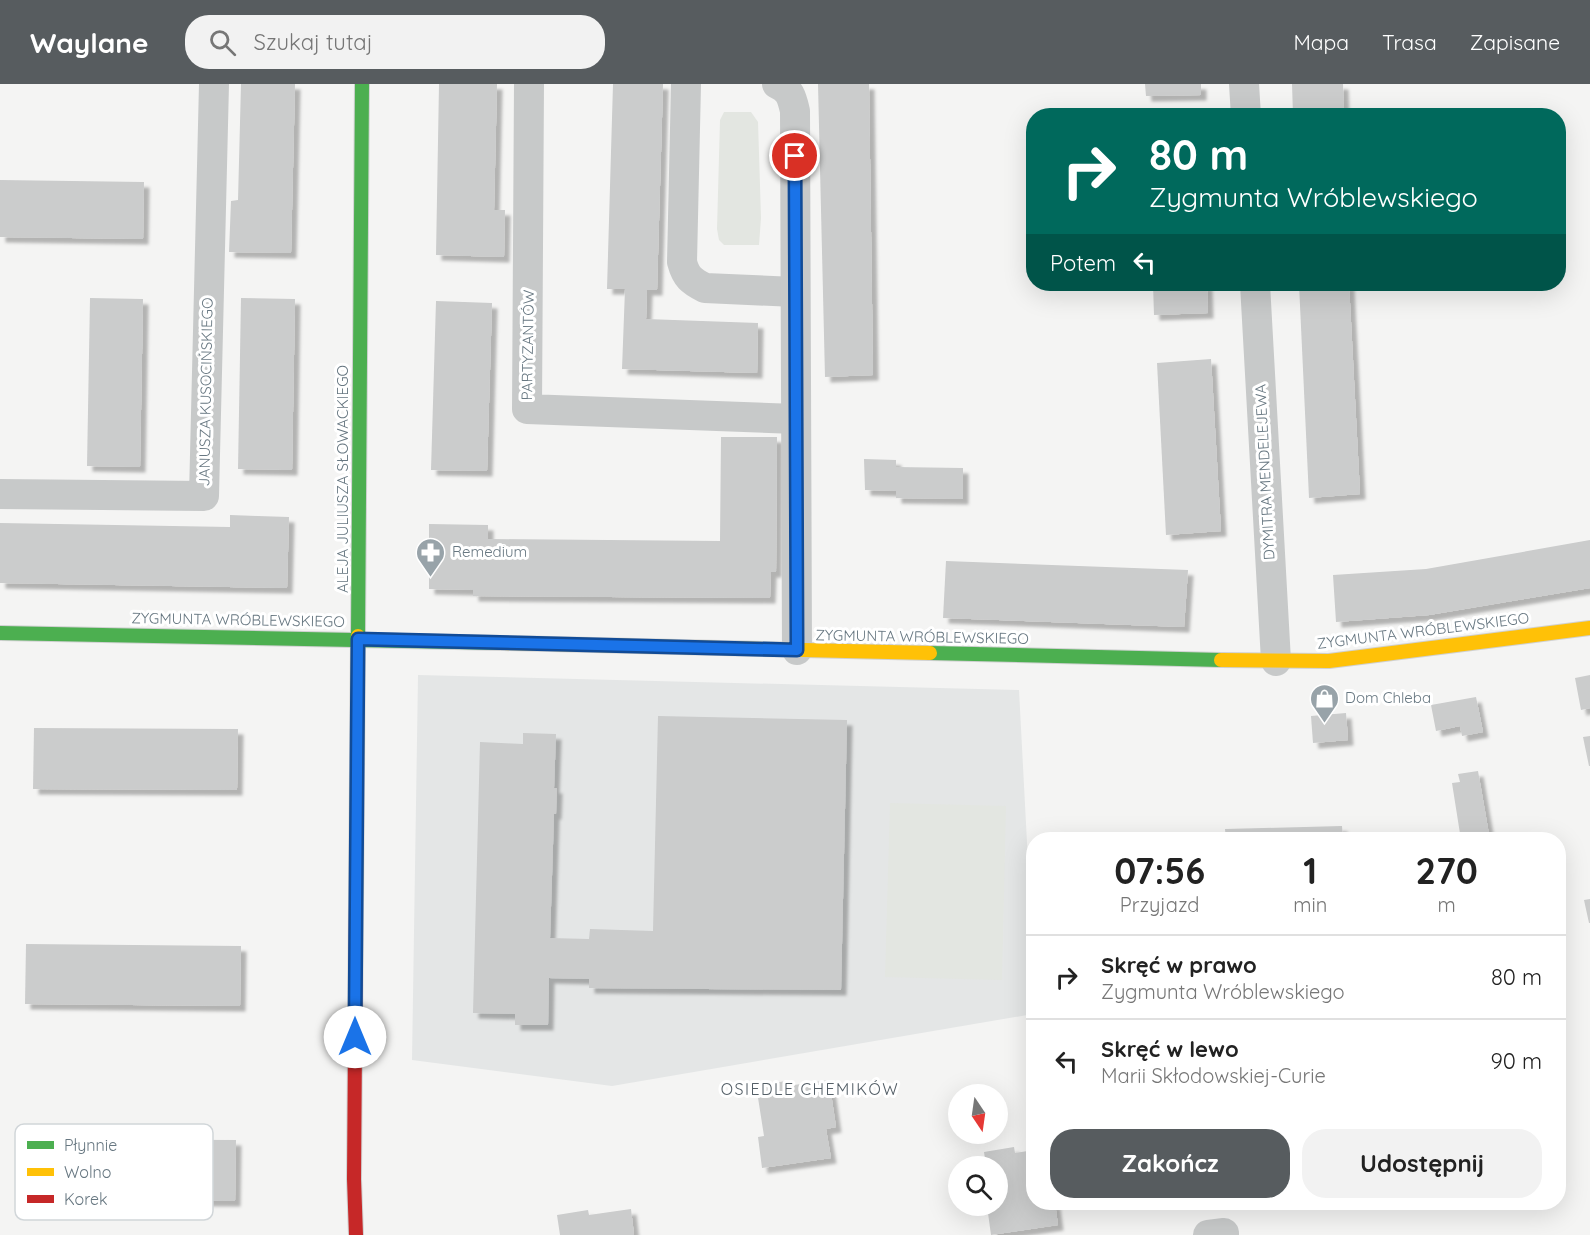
<!DOCTYPE html>
<html lang="pl">
<head>
<meta charset="utf-8">
<style>
	:root { --surface:#fff; --page:#f2f2f2; --text:#222; --muted:#767676; --line:#e0e0e0; --accent:#575c5f }
	body { margin:0; font-family:Quicksand,sans-serif; background:var(--page); color:var(--text); height:100vh; display:flex; flex-direction:column; font-size:22px; white-space:nowrap }
	* { box-sizing:border-box; margin:0 }
	p { font-size:20px; color:var(--muted) }
	.icon { flex:none; width:33px; height:33px; fill:none; stroke:currentColor; stroke-width:2; stroke-linecap:round; stroke-linejoin:round }
	.map { position:relative; flex:1; overflow:hidden }
	.panel { position:absolute; left:1026px; top:748px; width:540px; height:378px; display:flex; flex-direction:column; background:var(--surface); border-radius:24px; box-shadow:0 6px 24px #0002 }
	.panel>* { flex:none }
	.banner { position:absolute; left:1026px; top:24px; width:540px; height:183px; border-radius:24px; box-shadow:0 6px 24px #0002; background:#00695c; color:#fff; overflow:hidden }
	.needle { width:39px; rotate:167deg }
	.controls { position:absolute; left:948px; top:1000px; display:grid; gap:12px }
	.controls a { display:grid; place-items:center; width:60px; height:60px; border-radius:50%; background:var(--surface); box-shadow:0 6px 24px #0002; font-size:30px }
	.pin { position:absolute; display:grid; place-items:center; width:51px; height:51px; color:#fff; margin:-26px; border:3px solid #fff; border-radius:50%; box-shadow:0 2px 6px #0007 }
	.me { position:absolute; width:66px; margin:-33px; rotate:0deg; stroke-linejoin:round; filter:drop-shadow(0 0 4px #0008) }
	.turn { display:flex; align-items:center; gap:21px; height:126px; padding:0 24px; font-size:27px }
	.turn .icon { width:78px; height:78px; stroke-width:2.5 }
	.turn b { display:block; font-size:42px; line-height:51px }
	.then { display:flex; align-items:center; height:57px; padding:0 24px; background:#0003; gap:12px; font-size:22px }
	.eta { display:flex; justify-content:space-evenly; align-items:center; height:102px; text-align:center }
	.eta b { font-size:36px; font-weight:800; line-height:42px }
	.button { display:flex; gap:12px; margin-top:auto; padding:12px 24px }
	.button a { flex:1; height:69px; border-radius:24px; background:var(--accent); color:#fff; font-size:24px; font-weight:800; line-height:69px; text-align:center }
	.button a+a { background:var(--page); color:var(--text) }
	ul { padding:0; list-style:none }
	li { display:flex; align-items:center; gap:18px; height:84px; padding:0 24px; border-top:2px solid var(--line) }
	li div { flex:1 }
	li b { display:block; font-size:22px }
	li em { font-style:normal }
	header { display:flex; align-items:center; gap:36px; box-sizing:border-box; height:84px; padding:0 30px; background:var(--accent); color:#fff }
	header strong { font-size:28px }
	nav { display:flex; gap:33px; margin-inline-start:auto; font-size:21px }
	.search { width:420px; height:54px; background:var(--page); display:flex; align-items:center; gap:15px; box-sizing:border-box; padding:0 21px; border-radius:24px; color:var(--muted); font-size:22px }
	.map>svg:first-child { display:block }
</style>
</head>
<body>
<header>
<strong>Waylane</strong>
<div class="search"><svg class="icon" aria-label="search" viewBox="0 0 24 24"><circle cx="10" cy="10" r="6"/><path d="M15 15l6 6"/></svg>Szukaj tutaj</div>
<nav><a>Mapa</a><a>Trasa</a><a>Zapisane</a></nav>
</header>
<div class="map">
<svg width="1590" height="1151" viewBox="0 0 1590 1151">
	<defs>
		<filter id="shadow"><feDropShadow dx="5.5" dy="5.5" stdDeviation="1.5" flood-color="#0004"/></filter>
	</defs>
	<rect width="100%" height="100%" fill="#f4f4f3"/>
	<!-- built -->
	<polygon fill="#e4e6e6" points="418,591 1019,606 1033,873 1033,930 612,1002 412,976"/>
	<!-- green -->
	<g fill="#e3e6e1">
		<polygon points="724,28 751,28 758,38 761,134 759,161 724,161 719,156 717,145 720,36"/>
		<polygon points="890,719 1006,722 1002,896 885,893"/>
	</g>
	<!-- building -->
	<g fill="#cbcccc" filter="url(#shadow)">
		<polygon points="241,0 295,0 291,169 229,168 231,117 238,116"/>
		<polygon points="439,0 497,0 494,126 505,126 504,173 436,171"/>
		<polygon points="613,0 663,0 657,206 647,206 646,235 758,239 757,289 622,285 625,205 607,205"/>
		<polygon points="818,0 869,0 873,291 825,293"/>
		<polygon points="1145,0 1201,0 1201,11 1146,12"/>
		<polygon points="1292,0 1343,0 1344,32 1293,32"/>
		<polygon points="0,96 144,98 143,155 0,153"/>
		<polygon points="1153,200 1207,200 1208,229 1154,231"/>
		<polygon points="1299,200 1349,200 1360,410 1309,414"/>
		<polygon points="90,214 143,215 140,383 87,382"/>
		<polygon points="241,214 295,215 292,386 238,385"/>
		<polygon points="436,217 492,219 487,387 431,386"/>
		<polygon points="1211,275 1221,447 1166,451 1157,279"/>
		<polygon points="721,353 777,353 776,488 771,488 770,514 473,512 473,506 429,505 429,440 488,441 488,455 720,457"/>
		<polygon points="864,375 896,376 896,383 963,384 963,415 896,414 896,407 865,406"/>
		<polygon points="230,431 289,433 287,504 0,499 0,439 230,443"/>
		<polygon points="1590,456 1590,504 1429,531 1336,538 1333,491 1426,485"/>
		<polygon points="946,477 1188,486 1184,543 943,534"/>
		<polygon points="1590,591 1590,624 1581,626 1575,594"/>
		<polygon points="1476,613 1483,648 1462,652 1460,642 1436,647 1431,621"/>
		<polygon points="1346,629 1348,656 1313,659 1311,632"/>
		<polygon points="658,632 847,636 841,906 589,904 589,895 549,894 548,941 515,941 515,930 473,929 480,658 523,660 523,649 556,650 554,704 557,704 556,730 554,730 550,854 589,855 590,845 653,847"/>
		<polygon points="34,644 238,645 237,706 33,705"/>
		<polygon points="1590,652 1590,682 1589,682 1583,653"/>
		<polygon points="1478,687 1490,756 1461,756 1452,699 1460,698 1458,690"/>
		<polygon points="1342,742 1343,756 1226,756 1225,745"/>
		<polygon points="1590,815 1590,839 1589,839 1584,816"/>
		<polygon points="26,860 241,862 240,922 25,920"/>
		<polygon points="829,996 836,1043 826,1045 831,1074 762,1084 758,1053 764,1052 756,1001 787,997 787,1002"/>
		<polygon points="20,1055 236,1056 235,1117 20,1116"/>
		<polygon points="1014,1063 1015,1069 1034,1066 1034,1119 1055,1119 1058,1141 991,1151 987,1122 998,1122 998,1083 986,1083 984,1068"/>
		<polygon points="631,1125 634,1151 560,1151 557,1131 588,1126 589,1131"/>
	</g>
	<g fill="none" stroke-linecap="round" stroke-linejoin="round">
		<defs>
			<g id="fast">
				<polyline points="0,549 504,559"/>
				<polyline points="358,552 362,0"/>
				<polyline points="930,569 1221,576"/>
			</g>
			<g id="slow">
				<polyline points="504,559 930,569"/>
				<polyline points="1221,576 1329,577 1590,544"/>
				<polyline points="356,820 358,552"/>
			</g>
			<polyline id="jam" points="356,1151 354,1095 356,820"/>
		</defs>
		<!-- fast casing -->
		<use href="#fast" stroke="#d0d1d1" stroke-width="16"/>
		<!-- slow casing -->
		<use href="#slow" stroke="#d0d1d1" stroke-width="16"/>
		<!-- jam casing -->
		<use href="#jam" stroke="#d0d1d1" stroke-width="16"/>
		<!-- street -->
		<g stroke="#c7c9c9" stroke-width="30">
			<polyline points="529,0 527,325 796,335"/>
			<path d="M686,0L682,178C686,193 691,197 705,204L795,208"/>
			<path d="M777,0C790,5 792,14 795,27L797,566"/>
			<polyline points="1244,0 1246,32"/>
			<polyline points="1255,200 1276,577"/>
			<polyline points="0,410 204,412 214,0"/>
			<polyline points="1208,1151 1224,1149 1224,1151"/>
		</g>
		<!-- fast -->
		<use href="#fast" stroke="#4caf50" stroke-width="14"/>
		<!-- slow -->
		<use href="#slow" stroke="#ffc107" stroke-width="14"/>
		<!-- jam -->
		<use href="#jam" stroke="#c62828" stroke-width="14"/>
	</g>
	<g fill="none" stroke-linecap="round" stroke-linejoin="round">
		<defs>
			<polyline id="route" points="355,953 358,555 797,566 795,72"/>
		</defs>
		<!-- route casing -->
		<use href="#route" stroke="#114b97" stroke-width="15"/>
		<!-- route -->
		<use href="#route" stroke="#1a73e8" stroke-width="10"/>
	</g>
	<!-- icons -->
	<defs>
		<symbol id="pharmacy-pin" viewBox="-11 -11 22 30"><path d="M0 17L-7.5 6A9.5 9.5 0 1 1 7.5 6Z" fill="#98a3a9" stroke="#fff"/><path d="M-2-6h4v4h4v4h-4v4h-4v-4h-4v-4h4Z" fill="#fff"/></symbol>
		<symbol id="shop-pin" viewBox="-11 -11 22 30"><path d="M0 17L-7.5 6A9.5 9.5 0 1 1 7.5 6Z" fill="#98a3a9" stroke="#fff"/><path d="M-5-2.5h2.3a2.7 3.5 0 0 1 5.4 0H5L5.5 6h-11ZM-1.5-2.5h3a1.5 2.3 0 0 0-3 0Z" fill="#fff"/></symbol>
	</defs>
	<g fill-rule="evenodd">
		<use href="#pharmacy-pin" x="414" y="452" width="33" height="45"/>
		<use href="#shop-pin" x="1308" y="598" width="33" height="45"/>
	</g>
	<g text-anchor="middle" stroke-width="6" stroke-linejoin="round" paint-order="stroke">
		<!-- street labels -->
		<g font-size="15" fill="#677781" stroke="#fff">
			<text transform="translate(528 261) rotate(-89)" y="5">PARTYZANTÓW</text>
			<text transform="translate(206 308) rotate(-89)" y="5">JANUSZA KUSOCIŃSKIEGO</text>
			<text transform="translate(1265 388) rotate(-93)" y="5">DYMITRA MENDELEJEWA</text>
			<text transform="translate(343 395) rotate(-90)" y="5">ALEJA JULIUSZA SŁOWACKIEGO</text>
			<text transform="translate(238 536) rotate(1)" y="5">ZYGMUNTA WRÓBLEWSKIEGO</text>
			<text transform="translate(1423 547) rotate(-7)" y="5">ZYGMUNTA WRÓBLEWSKIEGO</text>
			<text transform="translate(922 553) rotate(1)" y="5">ZYGMUNTA WRÓBLEWSKIEGO</text>
		</g>
		<!-- poi labels -->
		<g font-size="15" fill="#677781" stroke="#fff" text-anchor="start">
			<text x="452" y="473">Remedium</text>
			<text x="1345" y="619">Dom Chleba</text>
		</g>
		<!-- neighbourhood labels -->
		<g font-size="16" letter-spacing="1.5" fill="#545f67" stroke="#fff">
			<text x="810" y="1011">OSIEDLE CHEMIKÓW</text>
		</g>
	</g>
	<!-- legend -->
	<rect x="15" y="1040" width="198" height="96" rx="9" fill="#fff" stroke="#d1d6d9" stroke-width="1.5"/>
	<rect x="27" y="1057" width="27" height="8" fill="#4caf50"/>
	<rect x="27" y="1084" width="27" height="8" fill="#ffc107"/>
	<rect x="27" y="1111" width="27" height="8" fill="#c62828"/>
	<g font-size="16" fill="#677781">
		<text x="64" y="1067">Płynnie</text>
		<text x="64" y="1094">Wolno</text>
		<text x="64" y="1121">Korek</text>
	</g>
</svg>
<div class="controls">
<a><svg class="needle" viewBox="-14 -14 28 28"><path d="M0-13l5 13h-10z" fill="#e53935"/><path d="M0 13l5-13h-10z" fill="#767676"/></svg></a>
<a><svg class="icon" aria-label="search" viewBox="0 0 24 24"><circle cx="10" cy="10" r="6"/><path d="M15 15l6 6"/></svg></a>
</div>
<div class="pin" style="left:795px;top:72px;background:#d93025"><svg class="icon" aria-label="arrive" viewBox="0 0 24 24"><path d="M6 21V4h12l-3 4 3 4H6"/></svg></div>
<svg class="me" style="left:355px;top:953px" viewBox="-20 -20 40 40"><circle r="19" fill="#fff"/><path d="M0-13L10 11 0 6-10 11z" fill="#1a73e8"/></svg>
<div class="banner">
<div class="turn"><svg class="icon" aria-label="right" viewBox="0 0 24 24"><path d="M7 20v-9h11M14 6l5 5-5 5"/></svg><div><b>80 m</b>Zygmunta Wróblewskiego</div></div>
<div class="then">Potem<svg class="icon" aria-label="left" viewBox="0 0 24 24"><path d="M17 20v-9H6M10 6l-5 5 5 5"/></svg></div>
</div>
<section class="panel">
<div class="eta">
<div><b>07:56</b><p>Przyjazd</p></div>
<div><b>1</b><p>min</p></div>
<div><b>270</b><p>m</p></div>
</div>
<ul>
<li><svg class="icon" aria-label="right" viewBox="0 0 24 24"><path d="M7 20v-9h11M14 6l5 5-5 5"/></svg><div><b>Skręć w prawo</b><p>Zygmunta Wróblewskiego</p></div><em>80 m</em></li>
<li><svg class="icon" aria-label="left" viewBox="0 0 24 24"><path d="M17 20v-9H6M10 6l-5 5 5 5"/></svg><div><b>Skręć w lewo</b><p>Marii Skłodowskiej-Curie</p></div><em>90 m</em></li>
</ul>
<div class="button"><a>Zakończ</a><a>Udostępnij</a></div>
</section>
</div>
</body>
</html>
